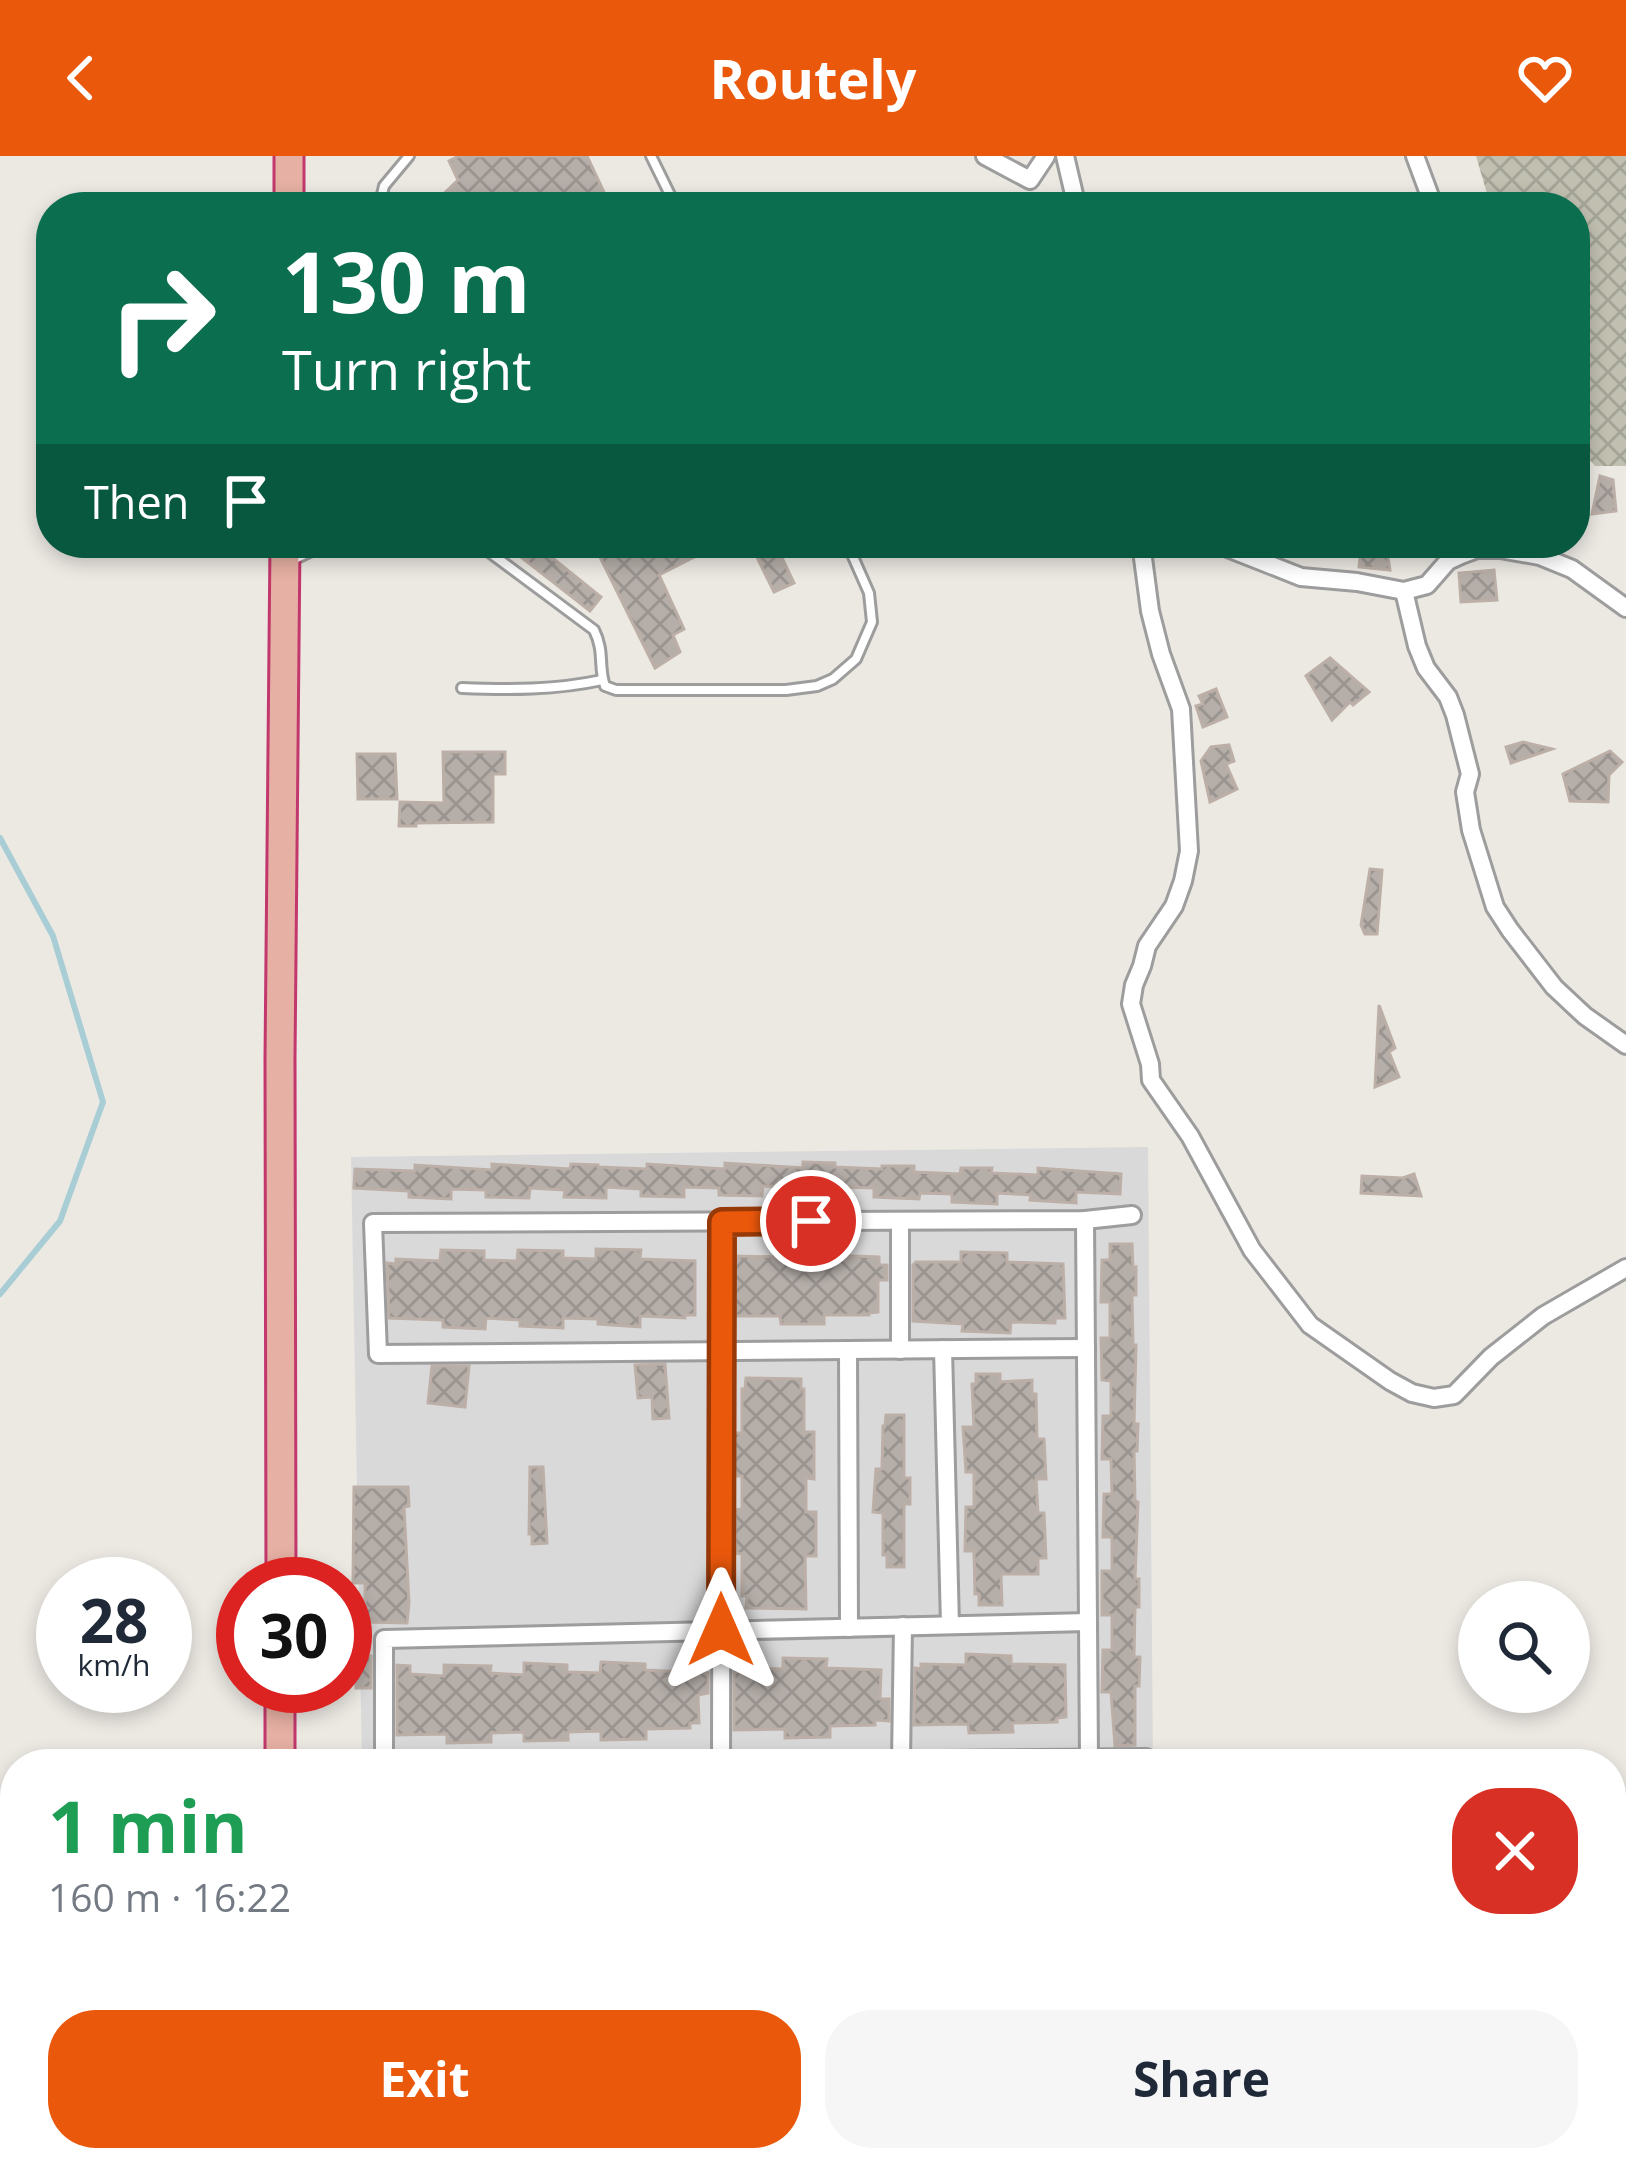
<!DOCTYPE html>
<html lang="en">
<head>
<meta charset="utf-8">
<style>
	:root { --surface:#fff; --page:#f6f6f7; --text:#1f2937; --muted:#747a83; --accent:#ea580c }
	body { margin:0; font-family:"Open Sans",sans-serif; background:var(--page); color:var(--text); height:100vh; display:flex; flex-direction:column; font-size:45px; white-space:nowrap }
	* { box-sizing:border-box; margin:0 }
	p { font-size:39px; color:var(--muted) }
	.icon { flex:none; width:66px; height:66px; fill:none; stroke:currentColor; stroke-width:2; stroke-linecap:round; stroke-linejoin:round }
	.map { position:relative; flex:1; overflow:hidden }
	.sheet { position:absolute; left:0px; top:1593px; width:1626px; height:423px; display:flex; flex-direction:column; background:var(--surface); border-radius:48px 48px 0 0; box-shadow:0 6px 18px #0003 }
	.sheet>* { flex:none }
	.top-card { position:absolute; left:36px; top:36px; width:1554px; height:366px; border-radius:48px; box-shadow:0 6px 18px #0003; background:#0b6e4f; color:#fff; overflow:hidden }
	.tools { position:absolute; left:1458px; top:1425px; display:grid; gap:24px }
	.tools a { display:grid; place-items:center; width:132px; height:132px; border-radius:50%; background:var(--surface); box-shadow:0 6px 18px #0003; font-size:60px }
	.speed { position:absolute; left:36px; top:1401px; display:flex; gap:24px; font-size:60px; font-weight:700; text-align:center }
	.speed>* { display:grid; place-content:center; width:156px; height:156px; border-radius:50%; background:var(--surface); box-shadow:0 6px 18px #0003; line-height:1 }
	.speed small { font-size:30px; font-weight:400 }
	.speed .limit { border:18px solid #d22; background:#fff; color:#111 }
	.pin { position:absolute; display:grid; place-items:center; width:102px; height:102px; color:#fff; margin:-51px; border:6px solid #fff; border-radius:50%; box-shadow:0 3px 12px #0007 }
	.me { position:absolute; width:132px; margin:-66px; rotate:0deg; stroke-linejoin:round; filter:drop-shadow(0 0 9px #0008) }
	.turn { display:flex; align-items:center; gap:42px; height:252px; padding:0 48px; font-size:54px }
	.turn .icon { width:156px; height:156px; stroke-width:2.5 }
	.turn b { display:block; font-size:84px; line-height:102px }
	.then { display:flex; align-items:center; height:114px; padding:0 48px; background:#0003; gap:24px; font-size:45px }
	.round { display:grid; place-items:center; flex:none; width:126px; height:126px; border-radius:48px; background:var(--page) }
	.headline { display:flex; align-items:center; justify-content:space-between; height:204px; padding:0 48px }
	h1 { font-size:72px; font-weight:700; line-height:90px; color:#1e9e55 }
	.action { display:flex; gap:24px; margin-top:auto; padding:24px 48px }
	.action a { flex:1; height:138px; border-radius:48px; background:var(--accent); color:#fff; font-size:48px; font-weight:700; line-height:138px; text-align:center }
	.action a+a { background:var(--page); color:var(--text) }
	header { display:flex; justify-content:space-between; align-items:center; height:156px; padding:0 48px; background:var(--accent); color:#fff; font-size:54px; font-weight:700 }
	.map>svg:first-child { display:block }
</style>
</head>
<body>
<header><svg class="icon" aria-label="back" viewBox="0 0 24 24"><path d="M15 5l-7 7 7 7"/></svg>Routely<svg class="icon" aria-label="heart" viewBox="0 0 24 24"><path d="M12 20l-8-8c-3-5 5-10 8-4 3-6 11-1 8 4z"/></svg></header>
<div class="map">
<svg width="1626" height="2015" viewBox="0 0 1626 2015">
	<defs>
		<pattern id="industrial-furrows" width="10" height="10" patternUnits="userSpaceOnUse" patternTransform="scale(3)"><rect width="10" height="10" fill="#e5d6e2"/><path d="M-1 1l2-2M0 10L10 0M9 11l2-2" fill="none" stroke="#c4b7c1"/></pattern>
		<pattern id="construction-cross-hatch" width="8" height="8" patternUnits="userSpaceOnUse" patternTransform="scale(3)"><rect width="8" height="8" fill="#c0bfb0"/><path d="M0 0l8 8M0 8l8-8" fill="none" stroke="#a4a497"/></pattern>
		<pattern id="building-cross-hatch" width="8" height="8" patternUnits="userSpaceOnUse" patternTransform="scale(3)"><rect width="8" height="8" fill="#b5aea9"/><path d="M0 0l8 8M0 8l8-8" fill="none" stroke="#9b9591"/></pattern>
	</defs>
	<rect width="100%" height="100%" fill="#ece9e3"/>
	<!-- residential -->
	<polygon fill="#dad9d9" points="1148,991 1153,1608 362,1608 351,1001"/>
	<!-- industrial -->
	<polygon fill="url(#industrial-furrows)" points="1611,1687 1626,1687 1626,2015 367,2015 367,2001 1611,2001"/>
	<!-- construction -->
	<polygon fill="url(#construction-cross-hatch)" points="1476,0 1626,0 1626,310 1595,310 1575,287 1575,51 1491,51"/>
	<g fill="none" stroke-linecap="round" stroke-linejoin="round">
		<!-- stream -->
		<polyline stroke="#a8cdd5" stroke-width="6" points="0,682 53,780 103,946 60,1065 0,1138"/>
	</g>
	<!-- building -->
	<g fill="url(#building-cross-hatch)" stroke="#bcafa7" stroke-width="3">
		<polygon points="459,0 587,0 611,51 430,51 458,24 449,5"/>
		<polygon points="1600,320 1613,324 1616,355 1592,358"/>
		<polygon points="525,387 534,387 601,441 590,455 517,398"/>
		<polygon points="593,387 722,387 659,419 684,473 673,479 680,496 655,512"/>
		<polygon points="750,387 775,387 794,427 774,436"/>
		<polygon points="1386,389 1390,414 1359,411 1361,394"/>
		<polygon points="1494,414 1497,444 1461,446 1459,417"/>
		<polygon points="1330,502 1369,536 1353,549 1350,546 1332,564 1306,520"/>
		<polygon points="1216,533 1227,561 1203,571 1196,550 1203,548 1199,540"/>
		<polygon points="1523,586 1552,593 1511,607 1506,591"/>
		<polygon points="1229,589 1234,605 1226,608 1237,633 1210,646 1201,605 1211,591"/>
		<polygon points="1610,595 1622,606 1609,619 1608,646 1570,645 1563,618"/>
		<polygon points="443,596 505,596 505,618 493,618 493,666 416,667 416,670 399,670 400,646 444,647"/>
		<polygon points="357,598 395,598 397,643 358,643"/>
		<polygon points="1370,713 1382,714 1377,778 1365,778 1361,769"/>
		<polygon points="1379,849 1395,892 1389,896 1399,921 1375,931"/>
		<polygon points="803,1006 835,1007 835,1011 882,1013 882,1010 914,1010 914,1016 960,1018 961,1012 992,1012 991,1017 1038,1019 1038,1012 1121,1018 1120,1038 1076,1036 1076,1047 1030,1044 1031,1039 997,1037 997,1048 952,1046 952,1038 920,1037 919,1043 874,1041 874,1032 841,1031 841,1041 797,1039 797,1031 763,1030 762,1040 719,1039 719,1032 684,1031 684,1041 641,1040 641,1033 606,1031 606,1042 564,1041 565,1034 530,1032 529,1042 486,1041 486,1034 451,1033 451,1043 409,1041 409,1035 354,1032 355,1013 415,1015 415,1009 492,1014 492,1008 570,1013 571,1008 598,1009 598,1011 647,1013 647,1008 725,1013 725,1007 803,1012"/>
		<polygon points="1414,1018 1421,1040 1361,1037 1362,1020 1403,1022"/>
		<polygon points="1110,1088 1132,1088 1133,1112 1136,1111 1136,1139 1132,1139 1133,1189 1136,1189 1134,1268 1138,1268 1137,1295 1134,1295 1135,1345 1138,1346 1135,1423 1139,1423 1139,1451 1135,1451 1134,1501 1140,1501 1139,1530 1135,1530 1135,1589 1115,1590 1111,1536 1102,1536 1103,1494 1112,1494 1112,1459 1102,1459 1102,1415 1112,1415 1112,1381 1103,1381 1104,1338 1112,1338 1111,1303 1102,1303 1103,1260 1111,1260 1111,1225 1102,1224 1101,1182 1110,1182 1110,1146 1101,1146 1102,1104 1110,1104"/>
		<polygon points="780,1090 825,1092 825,1099 879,1101 879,1109 887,1109 887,1124 878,1124 878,1156 869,1157 869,1159 824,1159 824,1168 781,1168 780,1160 735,1160 735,1100 780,1101"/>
		<polygon points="596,1093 641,1094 640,1103 695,1105 695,1159 685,1159 685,1162 640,1160 640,1171 598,1168 598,1163 563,1162 563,1172 520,1170 520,1164 486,1162 485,1173 443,1171 443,1164 389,1162 387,1107 396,1108 396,1103 440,1105 441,1094 484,1095 484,1104 517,1105 518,1094 563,1095 563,1102 596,1103"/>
		<polygon points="961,1096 1007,1097 1007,1106 1063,1108 1065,1162 1055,1162 1055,1167 1011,1166 1010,1177 962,1175 963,1168 913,1165 913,1109 916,1106 961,1106"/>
		<polygon points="665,1208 669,1262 653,1263 652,1241 638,1242 635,1209"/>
		<polygon points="432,1210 469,1210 465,1251 428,1247"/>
		<polygon points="976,1218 1000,1218 1000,1226 1032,1224 1032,1238 1036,1238 1037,1283 1044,1283 1046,1323 1036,1323 1038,1357 1044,1357 1046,1402 1038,1402 1038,1418 1001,1418 1002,1449 979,1449 979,1438 975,1438 974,1395 965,1395 966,1351 974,1351 974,1316 966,1316 963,1271 974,1271 972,1228 976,1228"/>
		<polygon points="746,1222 801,1223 801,1233 804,1233 804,1276 814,1276 814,1323 806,1322 806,1356 816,1356 816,1400 805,1400 806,1453 746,1452 747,1440 742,1440 742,1398 735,1397 735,1354 742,1353 742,1320 735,1320 734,1277 742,1277 742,1233 745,1233"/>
		<polygon points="886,1259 904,1259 904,1322 910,1322 910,1348 904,1348 904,1411 887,1411 887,1399 883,1399 883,1357 873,1356 876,1313 882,1313 883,1270 885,1270"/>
		<polygon points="530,1311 543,1311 547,1387 532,1388 532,1378 529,1378"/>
		<polygon points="354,1331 408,1331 409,1350 404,1351 409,1447 407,1467 365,1466 365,1427 353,1427"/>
		<polygon points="966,1498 1011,1500 1011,1508 1065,1509 1066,1561 1057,1562 1057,1566 1012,1567 1013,1576 969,1577 968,1568 914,1569 915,1512 921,1513 921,1508 966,1509"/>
		<polygon points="356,1499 371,1500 371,1532 356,1532"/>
		<polygon points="783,1502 827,1503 826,1512 881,1514 880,1543 889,1543 889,1565 875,1564 875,1569 830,1570 830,1581 785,1582 785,1573 734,1574 734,1516 738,1516 738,1512 783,1513"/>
		<polygon points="601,1506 645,1508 645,1514 708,1517 708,1537 698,1539 699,1567 690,1567 690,1572 646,1573 646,1583 601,1584 601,1575 568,1576 568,1584 524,1585 524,1576 491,1577 491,1586 447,1587 447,1578 397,1579 397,1509 410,1510 410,1518 444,1520 444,1509 491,1510 490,1517 524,1519 524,1507 567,1509 567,1516 600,1517"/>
	</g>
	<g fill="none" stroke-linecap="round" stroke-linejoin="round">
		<defs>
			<g id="service">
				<polyline points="651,0 676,51"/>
				<polyline points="379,51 384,30 409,0"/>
				<path d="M477,387L594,474C605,496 598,511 605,530L616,534H786L817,530L833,523L856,503L872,466L869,437L847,387"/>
				<polyline points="291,405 328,387"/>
				<path d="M462,532C509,534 556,534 602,524"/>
				<polyline points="1611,1667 1626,1667"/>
				<polyline points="345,2001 345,2015"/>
				<polyline points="1574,2001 1574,2015"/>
				<polyline points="749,2015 769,2001"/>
			</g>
			<g id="minor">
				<polyline points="985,0 1030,24 1046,0"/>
				<polyline points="1065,0 1077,51"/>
				<polyline points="1415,0 1434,51"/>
				<polyline points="1141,387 1150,455 1161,498 1181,553 1189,695 1183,725 1174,750 1147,790 1142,810 1134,829 1131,848 1150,908 1151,924 1190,980 1252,1094 1310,1169 1390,1225 1412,1237 1434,1242 1454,1239 1491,1201 1543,1160 1626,1112"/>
				<polyline points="1215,387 1301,421 1357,426 1404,435 1427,429 1448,405 1461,399 1477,393 1500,393 1540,400 1572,413 1626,452"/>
				<polyline points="1404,435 1417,490 1426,512 1448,541 1455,559 1470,618 1465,636 1471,674 1495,751 1510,774 1554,831 1585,860 1626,889"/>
				<polyline points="1085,1064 1089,1602"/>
				<polyline points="1086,1192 378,1198 373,1067 1085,1064 1132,1059"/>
				<polyline points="943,1193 950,1469"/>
				<polyline points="848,1194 849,1472"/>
				<polyline points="900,1194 900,1065"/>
				<polyline points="901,1604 903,1470"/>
				<polyline points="721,1606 722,1066"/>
				<polyline points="384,1608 384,1483 1088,1466"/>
				<polyline points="550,1608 1146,1602"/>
			</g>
			<g id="trunk">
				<polyline points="289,51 289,0"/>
				<polyline points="281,1428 280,902 285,387"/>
				<polyline points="280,1608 280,1530"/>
				<polyline points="195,2015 204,2001"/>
			</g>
		</defs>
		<!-- service casing -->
		<use href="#service" stroke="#9d9d9d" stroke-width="14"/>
		<!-- minor casing -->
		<use href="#minor" stroke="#9d9d9d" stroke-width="22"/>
		<!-- trunk casing -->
		<use href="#trunk" stroke="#c2386d" stroke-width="33"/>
		<!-- path -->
		<polyline stroke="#e97e77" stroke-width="3" stroke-dasharray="6 6" stroke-linecap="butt" points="244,2015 249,2001"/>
		<!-- service -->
		<use href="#service" stroke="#fff" stroke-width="8"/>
		<!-- minor -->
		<use href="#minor" stroke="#fff" stroke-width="16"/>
		<!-- trunk -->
		<use href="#trunk" stroke="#e6b0a4" stroke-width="27"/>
	</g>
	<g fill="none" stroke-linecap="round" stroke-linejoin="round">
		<defs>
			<polyline id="route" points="721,1474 722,1066 811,1065"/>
		</defs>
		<!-- route casing -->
		<use href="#route" stroke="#983908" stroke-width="30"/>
		<!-- route -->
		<use href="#route" stroke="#ea580c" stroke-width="21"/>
	</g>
</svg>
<div class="tools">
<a><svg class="icon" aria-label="search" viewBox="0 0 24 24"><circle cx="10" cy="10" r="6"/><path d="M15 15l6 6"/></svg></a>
</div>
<div class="speed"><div>28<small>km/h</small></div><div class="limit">30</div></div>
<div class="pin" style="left:811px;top:1065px;background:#d93025"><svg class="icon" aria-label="arrive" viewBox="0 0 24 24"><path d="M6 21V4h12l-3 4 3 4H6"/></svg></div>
<svg class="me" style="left:721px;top:1474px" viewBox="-20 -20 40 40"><path d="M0-17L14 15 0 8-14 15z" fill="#ea580c" stroke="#fff" stroke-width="4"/></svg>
<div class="top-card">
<div class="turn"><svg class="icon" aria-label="right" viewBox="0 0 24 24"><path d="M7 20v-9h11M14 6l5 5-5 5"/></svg><div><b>130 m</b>Turn right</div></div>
<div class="then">Then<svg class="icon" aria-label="arrive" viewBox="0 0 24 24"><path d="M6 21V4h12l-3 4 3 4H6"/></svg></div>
</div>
<section class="sheet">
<div class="headline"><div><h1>1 min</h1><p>160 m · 16:22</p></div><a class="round" style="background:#d93025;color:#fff"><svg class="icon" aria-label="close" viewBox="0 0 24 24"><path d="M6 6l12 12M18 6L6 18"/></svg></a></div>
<div class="action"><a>Exit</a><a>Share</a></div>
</section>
</div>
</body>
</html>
